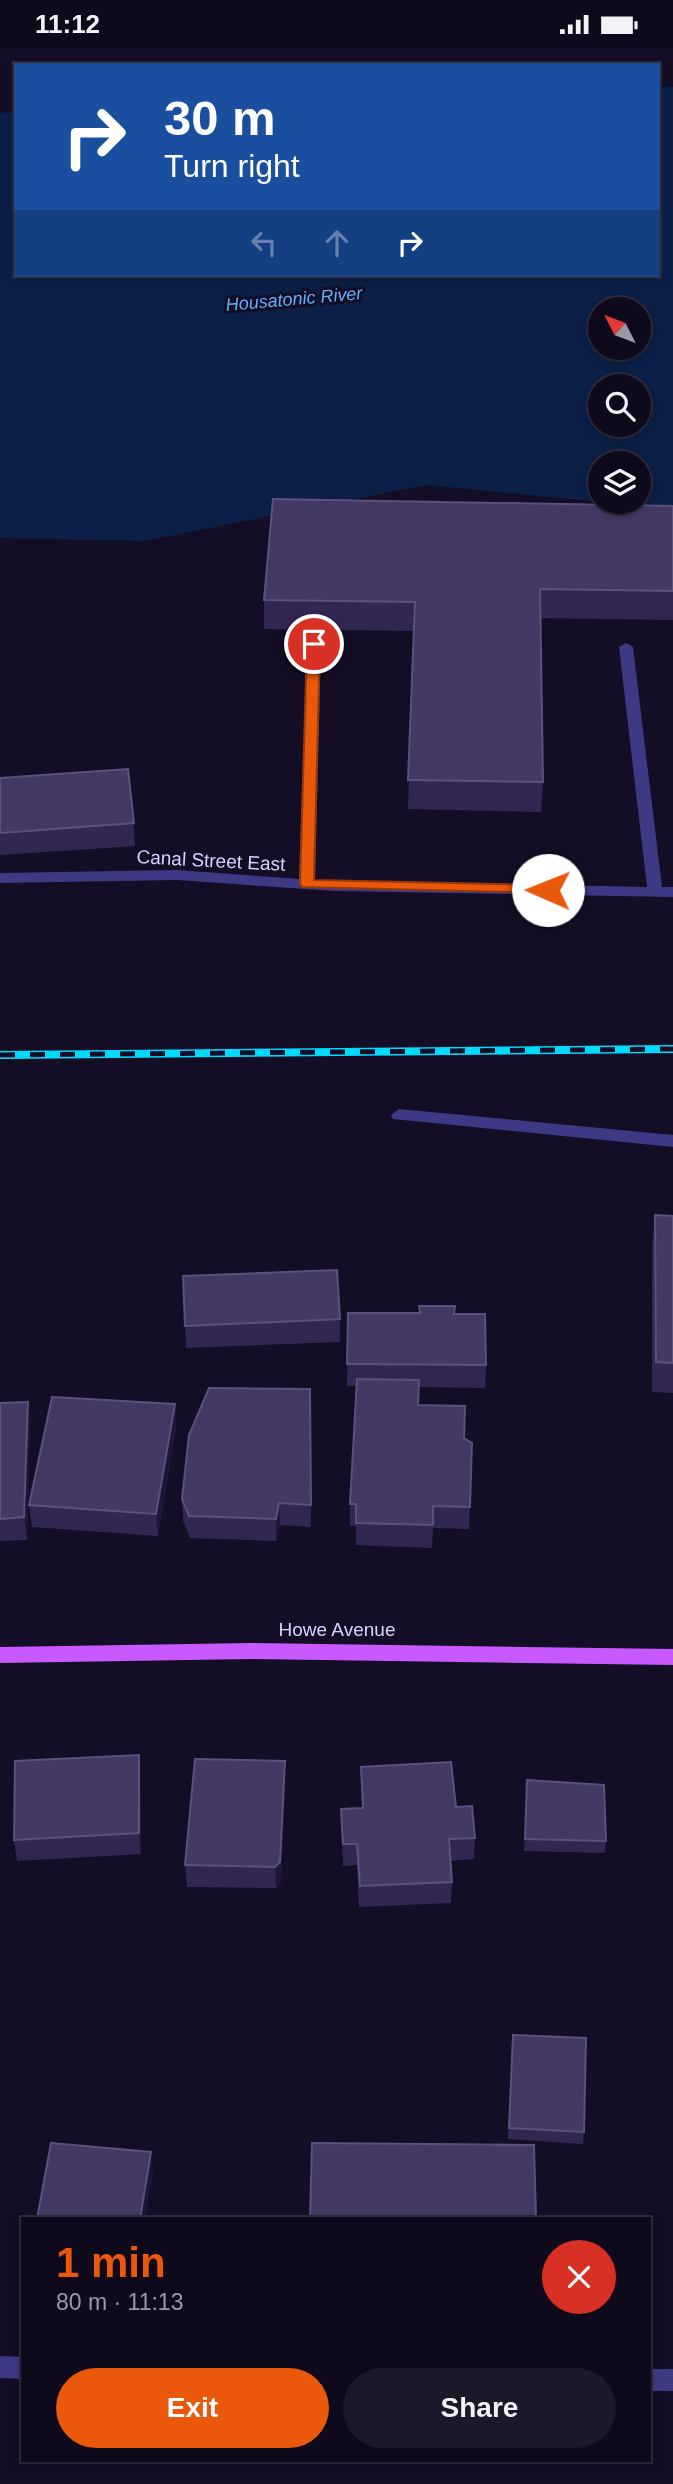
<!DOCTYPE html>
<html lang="en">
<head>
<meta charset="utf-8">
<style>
	:root { --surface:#0e0a1c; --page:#1c1829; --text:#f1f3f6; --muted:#9b9aa3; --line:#2e2b3b; --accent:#ea580c }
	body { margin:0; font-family:Helvetica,sans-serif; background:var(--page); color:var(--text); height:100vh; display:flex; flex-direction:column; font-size:26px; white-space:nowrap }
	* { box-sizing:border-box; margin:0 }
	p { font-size:23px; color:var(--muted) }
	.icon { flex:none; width:38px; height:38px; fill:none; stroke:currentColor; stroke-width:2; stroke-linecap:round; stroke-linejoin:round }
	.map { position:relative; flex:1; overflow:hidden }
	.side { position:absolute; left:21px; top:2168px; width:630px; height:245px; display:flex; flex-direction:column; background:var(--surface); border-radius:0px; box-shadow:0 4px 10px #0003,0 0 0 2px var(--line) }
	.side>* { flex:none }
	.top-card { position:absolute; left:14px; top:14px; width:646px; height:214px; border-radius:0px; box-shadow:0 4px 10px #0003,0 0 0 2px var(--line); background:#1a4fa0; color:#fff; overflow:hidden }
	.needle { width:46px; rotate:312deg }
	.tools { position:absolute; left:588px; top:248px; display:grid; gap:14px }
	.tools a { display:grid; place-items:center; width:63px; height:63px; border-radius:50%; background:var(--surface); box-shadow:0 4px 10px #0003,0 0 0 2px var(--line); font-size:35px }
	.pin { position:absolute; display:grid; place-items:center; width:60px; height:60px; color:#fff; margin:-30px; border:4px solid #fff; border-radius:50%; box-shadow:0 2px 7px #0007 }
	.me { position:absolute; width:77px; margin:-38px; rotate:271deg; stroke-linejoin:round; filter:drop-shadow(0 0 5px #0008) }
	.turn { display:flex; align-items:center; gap:24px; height:147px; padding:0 35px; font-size:32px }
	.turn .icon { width:91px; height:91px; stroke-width:2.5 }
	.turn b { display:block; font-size:49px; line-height:60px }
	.lanes { display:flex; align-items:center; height:66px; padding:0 35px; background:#0003; justify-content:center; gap:35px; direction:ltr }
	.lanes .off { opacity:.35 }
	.round { display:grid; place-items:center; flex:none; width:74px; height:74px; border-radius:37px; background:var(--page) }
	.headline { display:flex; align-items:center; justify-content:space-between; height:119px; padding:0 35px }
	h1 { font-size:42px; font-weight:600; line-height:52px; color:var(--accent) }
	.button { display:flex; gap:14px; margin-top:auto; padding:14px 35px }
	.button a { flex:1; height:80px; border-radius:42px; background:var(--accent); color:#fff; font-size:28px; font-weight:600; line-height:80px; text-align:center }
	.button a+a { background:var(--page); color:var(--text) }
	.status { display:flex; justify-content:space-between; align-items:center; height:49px; padding:0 35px; background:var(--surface); direction:ltr }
	.status svg { height:19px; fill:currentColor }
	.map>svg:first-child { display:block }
</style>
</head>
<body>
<div class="status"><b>11:12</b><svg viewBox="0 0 49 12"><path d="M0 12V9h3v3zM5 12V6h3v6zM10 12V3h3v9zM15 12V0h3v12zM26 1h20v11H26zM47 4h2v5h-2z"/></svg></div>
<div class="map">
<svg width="673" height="2435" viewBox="0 0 673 2435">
	<rect width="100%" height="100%" fill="#130e25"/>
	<!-- water -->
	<path fill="#0b1f47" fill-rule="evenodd" d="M658,38H673V460L601,453H639V415H600V453L426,436L145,492L0,489V64L16,62V226H658ZM600,261H639V299H600ZM600,338H639V376H600Z"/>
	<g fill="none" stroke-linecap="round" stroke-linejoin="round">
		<!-- minor -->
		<g fill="#3e3985" fill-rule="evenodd">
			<polygon points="314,591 321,595 315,831 647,838 619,598 626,594 633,598 662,838 673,838 673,848 334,842 177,831 0,834 0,824 177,821 299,830 307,595"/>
			<polygon points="399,1060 673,1086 673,1098 393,1070 391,1066"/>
			<polygon points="0,2307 23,2308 23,2330 0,2329"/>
			<rect x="649" y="2320" width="24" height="22"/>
		</g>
		<!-- major -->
		<polygon fill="#c759ff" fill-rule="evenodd" points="252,1594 673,1600 673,1616 252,1610 0,1614 0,1598"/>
		<defs>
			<polyline id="rail" points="0,1006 673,1000"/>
		</defs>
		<!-- rail casing -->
		<use href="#rail" stroke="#00dbfd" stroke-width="8"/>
		<!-- rail -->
		<use href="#rail" stroke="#130e25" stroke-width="5" stroke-dasharray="15" stroke-linecap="butt"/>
	</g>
	<!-- wall -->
	<g fill="#322753">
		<polygon points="673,457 673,571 540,569 543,733 541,763 408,760 414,582 264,580 264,551"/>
		<polygon points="0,729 134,774 135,797 0,806"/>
		<polygon points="655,1166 673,1167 673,1344 652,1343 652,1196"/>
		<polygon points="419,1257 455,1257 454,1265 486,1316 485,1339 419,1338 418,1356 464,1389 472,1394 469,1480 433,1479 432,1499 356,1496 356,1477 350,1477 350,1455 357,1337 347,1337 348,1264 419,1264"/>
		<polygon points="340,1270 340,1293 186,1299 185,1277"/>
		<polygon points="310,1340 311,1478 280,1476 276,1492 190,1489 183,1472 182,1450"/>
		<polygon points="0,1354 30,1376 27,1491 0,1492"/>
		<polygon points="175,1355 176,1378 158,1487 32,1478 29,1456"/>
		<polygon points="361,1718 456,1758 475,1789 474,1810 451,1812 452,1833 451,1854 359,1858 357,1816 343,1817 341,1760 362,1759"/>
		<polygon points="140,1728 141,1805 17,1812 14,1791"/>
		<polygon points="527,1731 606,1792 605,1804 524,1802"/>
		<polygon points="285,1734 281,1834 276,1839 187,1838 185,1816"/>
		<polygon points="512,1998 584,2083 583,2095 508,2090"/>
	</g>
	<!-- shaded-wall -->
	<g fill="#1e1539">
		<polygon points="28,1353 30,1376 27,1491 24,1468"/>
		<polygon points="175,1355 176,1378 158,1487 156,1465"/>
		<polygon points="279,1454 280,1476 276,1492 276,1470"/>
		<polygon points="139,1706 140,1728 141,1805 139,1784"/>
		<polygon points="285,1712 285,1734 281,1834 276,1839 275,1818"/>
		<polygon points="151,2103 153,2123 145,2170 140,2170"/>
	</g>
	<!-- building -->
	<g fill="#443965" stroke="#5b517e" stroke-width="2">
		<polygon points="273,450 673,457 673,542 540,540 543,733 408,731 415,553 264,551"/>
		<polygon points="128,720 134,774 0,784 0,729"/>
		<polygon points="655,1166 673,1167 673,1314 656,1313"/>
		<polygon points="337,1221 340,1270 185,1277 183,1227"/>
		<polygon points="419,1257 455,1257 454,1265 485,1265 486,1316 347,1315 348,1264 420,1264"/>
		<polygon points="357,1330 419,1331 418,1356 465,1357 464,1389 472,1394 470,1458 433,1457 433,1476 356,1474 356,1455 350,1455"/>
		<polygon points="209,1339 310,1340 311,1456 279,1454 276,1470 189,1467 182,1450 189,1386"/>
		<polygon points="52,1348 175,1355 156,1465 29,1456"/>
		<polygon points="28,1353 24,1468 0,1470 0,1354"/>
		<polygon points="139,1706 139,1784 14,1791 15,1712"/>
		<polygon points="195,1710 285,1712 280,1813 275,1818 185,1816"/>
		<polygon points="451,1713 456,1758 472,1757 475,1789 449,1790 452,1833 360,1837 357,1795 343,1795 341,1760 363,1759 361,1718"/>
		<polygon points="527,1731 604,1736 606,1792 525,1790"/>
		<polygon points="513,1986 586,1989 584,2083 509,2079"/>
		<polygon points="51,2094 151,2103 140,2170 37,2170"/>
		<polygon points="312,2094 534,2096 536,2170 310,2170"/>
	</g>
	<!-- route -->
	<polygon fill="#ea580c" stroke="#983908" stroke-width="2" points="314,591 320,595 314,831 548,836 553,838 553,844 302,838 300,835 307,595"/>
	<g text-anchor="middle" stroke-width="6" stroke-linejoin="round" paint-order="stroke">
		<!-- far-water labels -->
		<g font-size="18" font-style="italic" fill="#60b0ff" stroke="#130e25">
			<text transform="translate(294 250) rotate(-5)" y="6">Housatonic River</text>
		</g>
		<!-- street labels -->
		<g font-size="19" fill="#d9d2ff" stroke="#130e25">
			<text transform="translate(211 811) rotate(3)" y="7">Canal Street East</text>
			<text x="337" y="1587">Howe Avenue</text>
		</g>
	</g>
</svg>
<div class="tools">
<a><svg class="needle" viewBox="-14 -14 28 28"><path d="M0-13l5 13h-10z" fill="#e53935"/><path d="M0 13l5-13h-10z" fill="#9b9aa3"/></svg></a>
<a><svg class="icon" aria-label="search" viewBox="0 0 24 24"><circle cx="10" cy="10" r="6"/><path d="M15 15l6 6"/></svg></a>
<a><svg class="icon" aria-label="layers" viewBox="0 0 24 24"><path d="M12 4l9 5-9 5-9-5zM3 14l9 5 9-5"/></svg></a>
</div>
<div class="pin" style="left:314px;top:595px;background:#d93025"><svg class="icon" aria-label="arrive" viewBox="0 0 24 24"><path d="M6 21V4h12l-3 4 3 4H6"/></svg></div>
<svg class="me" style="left:548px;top:841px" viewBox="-20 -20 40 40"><circle r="19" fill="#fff"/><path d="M0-13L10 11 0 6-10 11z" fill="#ea580c"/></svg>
<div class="top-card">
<div class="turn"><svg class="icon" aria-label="right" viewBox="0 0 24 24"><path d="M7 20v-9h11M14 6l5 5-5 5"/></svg><div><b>30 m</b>Turn right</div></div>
<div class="lanes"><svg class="icon off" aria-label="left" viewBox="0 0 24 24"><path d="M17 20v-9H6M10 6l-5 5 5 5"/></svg><svg class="icon off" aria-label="ahead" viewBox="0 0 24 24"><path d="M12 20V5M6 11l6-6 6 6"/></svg><svg class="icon" aria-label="right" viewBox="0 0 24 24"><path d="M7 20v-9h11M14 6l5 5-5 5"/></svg></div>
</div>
<section class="side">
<div class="headline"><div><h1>1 min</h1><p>80 m · 11:13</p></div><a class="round" style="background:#d93025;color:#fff"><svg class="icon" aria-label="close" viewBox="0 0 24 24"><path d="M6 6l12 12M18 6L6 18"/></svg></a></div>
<div class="button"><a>Exit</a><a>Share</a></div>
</section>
</div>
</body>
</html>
